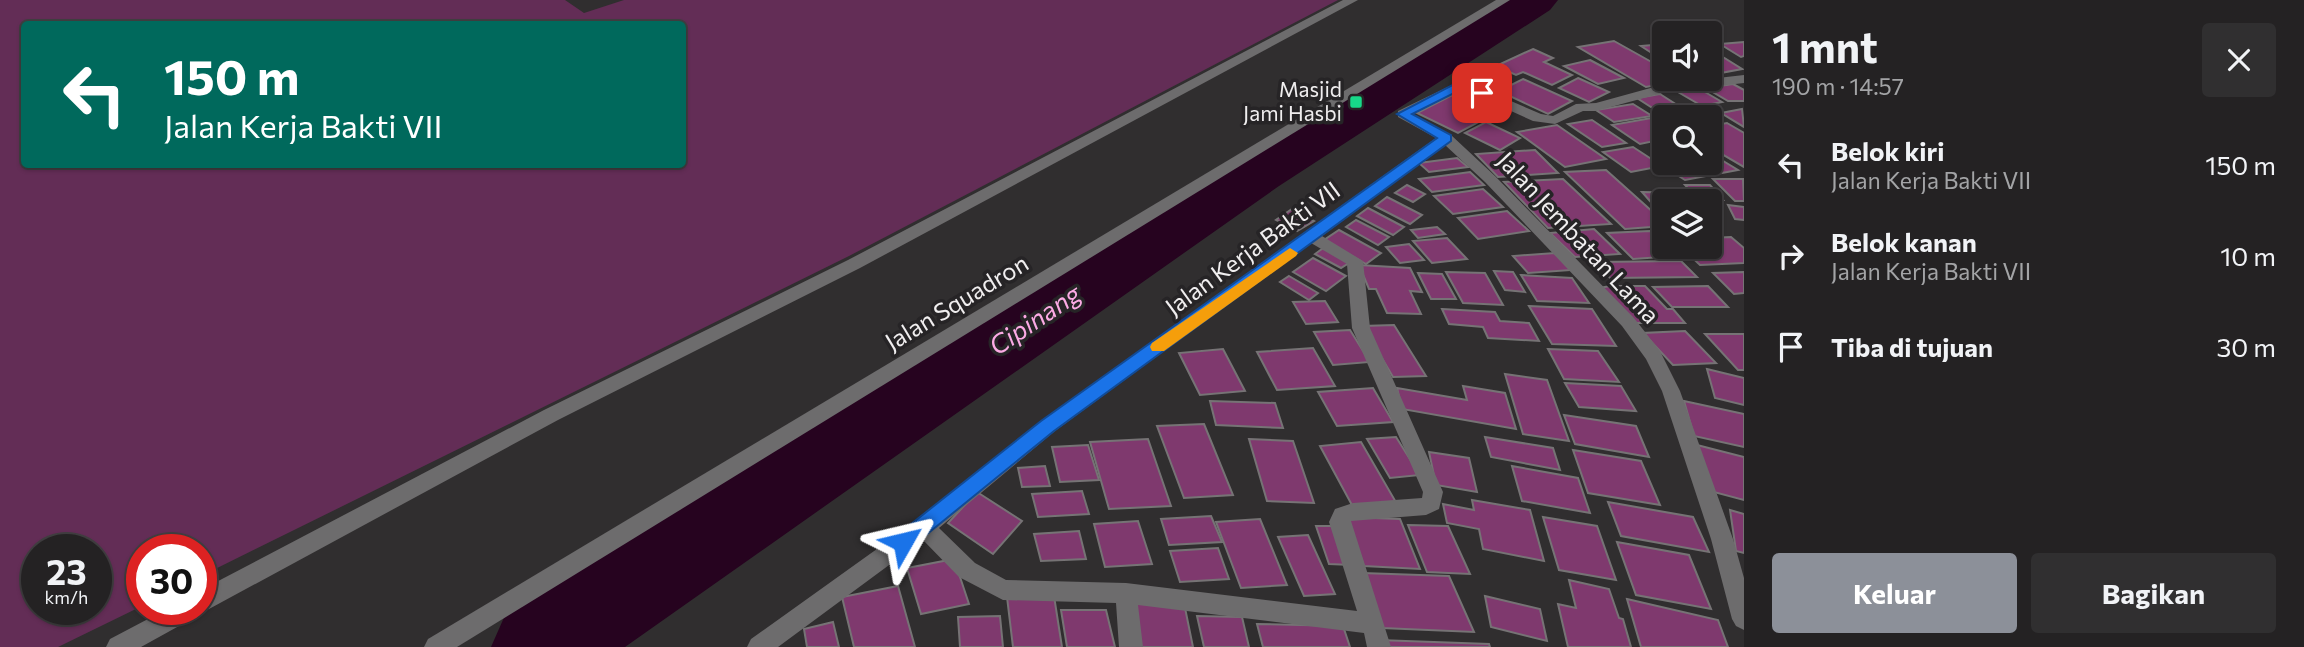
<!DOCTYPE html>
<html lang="id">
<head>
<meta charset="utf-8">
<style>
	:root { --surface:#242223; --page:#302f30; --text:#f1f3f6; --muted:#a3a4a6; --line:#413f41; --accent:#8c9099 }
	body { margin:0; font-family:Commissioner,sans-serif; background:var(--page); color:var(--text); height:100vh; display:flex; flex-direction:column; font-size:26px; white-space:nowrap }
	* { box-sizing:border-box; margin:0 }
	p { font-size:23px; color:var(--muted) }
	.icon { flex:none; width:38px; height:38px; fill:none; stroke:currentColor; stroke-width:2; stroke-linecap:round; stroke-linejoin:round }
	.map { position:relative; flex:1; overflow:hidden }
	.drawer { display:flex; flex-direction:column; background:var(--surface); width:560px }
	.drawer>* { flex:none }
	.guide { position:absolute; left:21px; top:21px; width:665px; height:147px; border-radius:7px; box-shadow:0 2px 5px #0004,0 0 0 2px var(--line); background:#00695c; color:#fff; overflow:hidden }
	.fabs { position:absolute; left:1652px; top:21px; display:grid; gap:14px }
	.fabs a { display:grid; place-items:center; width:70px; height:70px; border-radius:7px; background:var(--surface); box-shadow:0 2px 5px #0004,0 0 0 2px var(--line); font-size:35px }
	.speed { position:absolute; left:21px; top:534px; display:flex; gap:14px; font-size:35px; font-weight:700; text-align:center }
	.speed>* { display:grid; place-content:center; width:91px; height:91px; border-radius:50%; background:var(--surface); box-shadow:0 2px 5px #0004,0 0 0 2px var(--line); line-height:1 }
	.speed small { font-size:18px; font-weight:400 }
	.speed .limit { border:10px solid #d22; background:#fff; color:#111 }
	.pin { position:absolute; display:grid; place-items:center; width:60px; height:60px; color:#fff; margin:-30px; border-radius:14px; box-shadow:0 4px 10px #0006 }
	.me { position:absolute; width:77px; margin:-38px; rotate:53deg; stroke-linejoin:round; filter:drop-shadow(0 0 5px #0008) }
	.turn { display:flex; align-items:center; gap:24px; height:147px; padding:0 28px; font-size:32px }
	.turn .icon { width:91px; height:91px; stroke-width:2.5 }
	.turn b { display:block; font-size:49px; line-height:60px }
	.round { display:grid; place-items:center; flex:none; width:74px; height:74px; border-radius:7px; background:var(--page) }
	.head { display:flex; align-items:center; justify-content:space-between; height:119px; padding:0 28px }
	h1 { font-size:42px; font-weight:700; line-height:52px }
	.button { display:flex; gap:14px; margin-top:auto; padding:14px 28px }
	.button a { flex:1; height:80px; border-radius:7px; background:var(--accent); color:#fff; font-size:28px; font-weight:700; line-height:80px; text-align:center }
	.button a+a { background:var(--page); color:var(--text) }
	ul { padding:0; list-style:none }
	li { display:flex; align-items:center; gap:21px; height:91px; padding:0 28px }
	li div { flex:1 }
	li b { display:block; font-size:26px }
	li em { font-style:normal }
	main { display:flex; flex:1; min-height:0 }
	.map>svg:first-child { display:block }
</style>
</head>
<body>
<main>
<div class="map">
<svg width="1744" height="647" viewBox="0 0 1744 647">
	<rect width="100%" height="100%" fill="#302e2f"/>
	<!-- green -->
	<path fill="#632d56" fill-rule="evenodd" d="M0,0H565L584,13L624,0H1338L849,256L201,576V550H142V606L58,647H0ZM24,24H682V164H24ZM37,550H96V609H37Z"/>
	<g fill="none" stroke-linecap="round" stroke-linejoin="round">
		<!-- river -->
		<polygon fill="#26031f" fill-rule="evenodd" points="1498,0 1558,0 1550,10 1279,186 625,647 491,647 506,613 1235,160"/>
	</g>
	<!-- building -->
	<g fill="#7f396e" stroke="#767375" stroke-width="2">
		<polygon points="1614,41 1664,69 1664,79 1683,80 1646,87 1578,47"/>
		<polygon points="1744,42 1744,56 1741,57 1720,44"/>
		<polygon points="1664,44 1664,61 1641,46"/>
		<polygon points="1533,49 1553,58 1544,62 1572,75 1552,85 1523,72 1516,75 1496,66"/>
		<polygon points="1710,49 1742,69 1710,75"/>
		<polygon points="1590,60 1624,78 1598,84 1564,66"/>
		<polygon points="1485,70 1510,81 1488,91 1463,79"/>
		<polygon points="1578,78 1609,92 1589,102 1559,88"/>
		<polygon points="1523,79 1572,101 1548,114 1499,91"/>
		<polygon points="1733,84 1744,90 1744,101 1728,101 1706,88"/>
		<polygon points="1698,88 1722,102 1702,106 1678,92"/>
		<polygon points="1462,90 1503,109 1458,133 1417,113"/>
		<polygon points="1660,94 1677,105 1654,109 1637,98"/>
		<polygon points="1633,104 1652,116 1614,122 1596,110"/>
		<polygon points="1698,108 1715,119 1672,117 1666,114"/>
		<polygon points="1742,109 1744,127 1721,113"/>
		<polygon points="1657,117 1664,121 1664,139 1640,144 1612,125"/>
		<polygon points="1592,120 1626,143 1602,147 1568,124"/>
		<polygon points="1486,122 1520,138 1500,150 1465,133"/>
		<polygon points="1727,123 1744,133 1744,167 1710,147 1717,145 1710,140 1710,126"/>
		<polygon points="1557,125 1606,159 1565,167 1517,132"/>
		<polygon points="1633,147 1662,166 1631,172 1603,152"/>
		<polygon points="1535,150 1558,173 1498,177 1476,154"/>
		<polygon points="1710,153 1738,170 1685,180 1657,162 1710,163"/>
		<polygon points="1457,158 1468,167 1429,172 1419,163"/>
		<polygon points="1606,170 1664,222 1664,226 1625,229 1565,172"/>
		<polygon points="1470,172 1484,185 1432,192 1419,179"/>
		<polygon points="1563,179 1611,224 1548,228 1504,182"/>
		<polygon points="1713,179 1743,179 1744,201 1735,201"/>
		<polygon points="1407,185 1425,194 1413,202 1395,193"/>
		<polygon points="1685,185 1710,185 1723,200 1698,199"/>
		<polygon points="1483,189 1503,207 1453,214 1434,196"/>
		<polygon points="1642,192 1687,193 1695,201 1664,201 1664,217"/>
		<polygon points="1387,197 1422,215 1410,224 1375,206"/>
		<polygon points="1728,205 1744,207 1744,220 1735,219"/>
		<polygon points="1368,208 1404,227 1393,235 1357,216"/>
		<polygon points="1292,209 1314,221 1297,231 1276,220"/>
		<polygon points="1507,211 1529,231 1478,239 1458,218"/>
		<polygon points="1356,220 1389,237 1378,245 1346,227"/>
		<polygon points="1437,227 1445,234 1418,238 1411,230"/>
		<polygon points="1594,229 1620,254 1575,257 1550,233"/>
		<polygon points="1339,230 1381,253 1366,264 1324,240"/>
		<polygon points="1650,231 1677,256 1633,259 1607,233"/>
		<polygon points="1731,237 1744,248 1744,263 1700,265 1681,247 1710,247 1710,238"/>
		<polygon points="1447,238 1467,259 1432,263 1413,241"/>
		<polygon points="1409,244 1424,260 1400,263 1386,247"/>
		<polygon points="1326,246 1352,261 1341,268 1315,254"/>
		<polygon points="1555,253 1572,270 1528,273 1513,256"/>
		<polygon points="1313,258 1346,276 1326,291 1293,272"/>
		<polygon points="1681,261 1697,277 1610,278 1597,262"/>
		<polygon points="1359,265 1410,268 1422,292 1410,291 1421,314 1387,313 1376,289 1369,289"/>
		<polygon points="1494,271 1513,272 1525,292 1505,290"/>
		<polygon points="1446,272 1485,273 1503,305 1463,303"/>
		<polygon points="1744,272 1744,293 1734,294 1713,273"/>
		<polygon points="1418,273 1442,274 1456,299 1431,299"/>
		<polygon points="1521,275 1572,278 1589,303 1537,301"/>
		<polygon points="1289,276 1318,293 1309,300 1280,282"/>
		<polygon points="1610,286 1645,286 1667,309 1673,309 1685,323 1632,323 1600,288"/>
		<polygon points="1708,286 1728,307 1672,307 1653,287"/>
		<polygon points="1325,301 1338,322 1306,324 1293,302"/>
		<polygon points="1529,306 1592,309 1616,346 1552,344"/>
		<polygon points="1442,309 1495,312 1500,321 1529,323 1539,341 1488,338 1483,327 1449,324"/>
		<polygon points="1394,325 1426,376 1393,377 1363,326"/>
		<polygon points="1350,330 1370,362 1333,365 1314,332"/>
		<polygon points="1685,331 1716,363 1673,365 1643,333"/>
		<polygon points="1705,334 1744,334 1744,370 1738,370"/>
		<polygon points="1313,348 1335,386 1277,390 1257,352"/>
		<polygon points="1223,349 1245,391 1200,395 1179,353"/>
		<polygon points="1548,349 1598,351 1619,382 1564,379"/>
		<polygon points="1707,369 1744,378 1744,405 1715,398"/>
		<polygon points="1505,374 1547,380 1569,441 1523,434"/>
		<polygon points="1565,383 1621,386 1636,411 1579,407"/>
		<polygon points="1463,386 1505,393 1516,429 1402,409 1397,388 1467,400"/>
		<polygon points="1373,388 1393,422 1337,426 1318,392"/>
		<polygon points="1210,401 1275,403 1283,428 1216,425"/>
		<polygon points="1684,401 1744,414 1744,447 1694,436"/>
		<polygon points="1564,415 1636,426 1649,457 1575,444"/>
		<polygon points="1204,424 1233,495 1184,498 1157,426"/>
		<polygon points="1396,437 1420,475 1390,478 1367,439"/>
		<polygon points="1485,437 1553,448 1560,470 1491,457"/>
		<polygon points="1148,439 1171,506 1109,509 1090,442"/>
		<polygon points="1249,439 1293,441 1314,503 1267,501"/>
		<polygon points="1361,442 1397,504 1353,507 1320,446"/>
		<polygon points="1088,445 1099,480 1060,482 1052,447"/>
		<polygon points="1697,445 1744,457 1744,500 1710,491"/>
		<polygon points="1573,450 1641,461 1660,505 1588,493"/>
		<polygon points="1429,452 1469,458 1477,492 1436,485"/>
		<polygon points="1045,466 1050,486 1022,487 1018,468"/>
		<polygon points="1512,466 1578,478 1590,513 1522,501"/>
		<polygon points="1082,491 1089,514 1038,517 1032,494"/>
		<polygon points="977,492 1022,521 993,554 948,523"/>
		<polygon points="1472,500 1530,510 1544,561 1483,549 1479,529 1447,523 1443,504 1474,510"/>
		<polygon points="1608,502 1693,517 1709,552 1621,536"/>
		<polygon points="1730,510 1744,514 1744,553 1736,551"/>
		<polygon points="1211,516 1222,542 1169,545 1161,519"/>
		<polygon points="1347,517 1400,519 1420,569 1364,566"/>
		<polygon points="1543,517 1597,526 1616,580 1559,570"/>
		<polygon points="1260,519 1287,585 1241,588 1216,522"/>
		<polygon points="1138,521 1152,564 1105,567 1094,524"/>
		<polygon points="1408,525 1448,526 1470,574 1427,572"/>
		<polygon points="1316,526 1338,526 1351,565 1329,564"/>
		<polygon points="1079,531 1086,559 1041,561 1034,534"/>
		<polygon points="1308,535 1335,594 1304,596 1278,537"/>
		<polygon points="1617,542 1689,555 1711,609 1636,595"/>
		<polygon points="1218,548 1229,579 1180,582 1170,551"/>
		<polygon points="954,559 969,604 921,614 907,568"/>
		<polygon points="1362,573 1449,576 1474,632 1382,628"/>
		<polygon points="1569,580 1609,589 1619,618 1623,619 1631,647 1568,647 1558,604 1576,608"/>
		<polygon points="898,586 915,647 854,647 842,597"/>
		<polygon points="1054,596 1062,647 1013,647 1007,597"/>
		<polygon points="1485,596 1540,609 1547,641 1491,627"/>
		<polygon points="1627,599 1718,620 1728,647 1641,647"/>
		<polygon points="1131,601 1184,603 1193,647 1139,647"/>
		<polygon points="1061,610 1106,610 1115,647 1067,647"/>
		<polygon points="1000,616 1003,647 960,647 958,617"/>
		<polygon points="1197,616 1242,617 1249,647 1204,647"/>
		<polygon points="833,622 839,647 807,647 804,629"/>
		<polygon points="1257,624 1343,626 1350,647 1263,647"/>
		<polygon points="1378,640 1489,644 1490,647 1381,647"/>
	</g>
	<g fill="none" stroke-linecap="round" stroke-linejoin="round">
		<!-- lane -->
		<g fill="#6d6c6d" fill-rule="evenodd">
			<polygon points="1343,0 1358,0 860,268 558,420 209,609 199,612 197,616 141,647 106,647 110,639 167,609 201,609 201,590 544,410 848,260"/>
			<polygon points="1496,0 1510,0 457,647 424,647 428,639"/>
		</g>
		<!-- street -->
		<path fill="#6d6c6d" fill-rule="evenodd" d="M1744,75V83L1666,92L1596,111H1583L1555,124L1533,121L1462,89L1413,114L1451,135L1495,176L1634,318L1660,351L1680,391L1733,539L1744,578V630L1736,626L1732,619L1711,539L1662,391L1646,359L1622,326L1485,182L1445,145L1322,236L1363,261L1370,328L1443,492L1439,509L1426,515L1351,521L1391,647H1367L1364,633L1138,605L1143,647H1119L1116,603L1003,600L959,577L923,540L778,647H747L751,639L916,521L1041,421L1436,138L1398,117V111L1462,80L1541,114L1553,116L1576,104L1596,103L1665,84ZM1311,243L1347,264L1352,328L1423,492L1422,498L1353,503L1335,509L1329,522L1357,611L1126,583L1006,580L975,563L939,528L1055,431Z"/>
	</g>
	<!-- route -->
	<polygon fill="#1a73e8" stroke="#114b97" stroke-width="2" points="1462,80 1488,93 1482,97 1462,89 1412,114 1451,135 1451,141 1054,431 910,548 903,551 896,548 893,542 896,536 1041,421 1437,138 1397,114"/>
	<!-- slow -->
	<polygon fill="#f59e0b" points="1290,248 1298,253 1296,256 1164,351 1152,351 1150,347 1152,343"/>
	<!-- markers -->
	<rect fill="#17d989" stroke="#262426" stroke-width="2.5" x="1349" y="95" width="14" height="14" rx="3.5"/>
	<g text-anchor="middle" stroke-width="7" stroke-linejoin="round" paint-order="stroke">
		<!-- far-poi labels -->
		<g font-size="21" fill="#f0eeef" stroke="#262426" text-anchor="end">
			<text x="1342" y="97">Masjid<tspan x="1342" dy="24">Jami Hasbi</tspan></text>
		</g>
		<!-- street labels -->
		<g font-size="24" fill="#f0eeef" stroke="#262426">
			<text transform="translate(1578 238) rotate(47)" y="8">Jalan Jembatan Lama</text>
			<text transform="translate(1253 249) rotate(-36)" y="8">Jalan Kerja Bakti VII</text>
			<text transform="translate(957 303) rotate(-31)" y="8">Jalan Squadron</text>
		</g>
		<!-- water labels -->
		<g font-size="26" font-style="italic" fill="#fbaae4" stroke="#262426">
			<text transform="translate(1035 320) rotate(-34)" y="9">Cipinang</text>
		</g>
	</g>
</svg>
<div class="fabs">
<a><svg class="icon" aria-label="sound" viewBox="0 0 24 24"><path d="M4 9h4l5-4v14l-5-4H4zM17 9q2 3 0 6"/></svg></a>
<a><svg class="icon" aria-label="search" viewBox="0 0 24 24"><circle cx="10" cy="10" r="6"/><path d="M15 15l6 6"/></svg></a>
<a><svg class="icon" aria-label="layers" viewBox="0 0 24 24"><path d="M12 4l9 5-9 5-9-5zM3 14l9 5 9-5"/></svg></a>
</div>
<div class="speed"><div>23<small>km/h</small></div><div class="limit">30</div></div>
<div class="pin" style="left:1482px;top:93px;background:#d93025"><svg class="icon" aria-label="arrive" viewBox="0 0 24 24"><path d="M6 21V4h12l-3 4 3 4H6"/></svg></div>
<svg class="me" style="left:903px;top:542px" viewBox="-20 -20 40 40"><path d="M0-17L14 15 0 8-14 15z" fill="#1a73e8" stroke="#fff" stroke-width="4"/></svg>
<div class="guide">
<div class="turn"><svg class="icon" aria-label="left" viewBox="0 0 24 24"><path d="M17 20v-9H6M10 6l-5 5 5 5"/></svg><div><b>150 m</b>Jalan Kerja Bakti VII</div></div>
</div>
</div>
<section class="drawer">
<div class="head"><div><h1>1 mnt</h1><p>190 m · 14:57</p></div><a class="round"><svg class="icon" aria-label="close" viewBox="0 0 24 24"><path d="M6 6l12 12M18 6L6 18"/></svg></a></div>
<ul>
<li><svg class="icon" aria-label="left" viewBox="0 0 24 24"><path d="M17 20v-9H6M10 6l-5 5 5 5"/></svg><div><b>Belok kiri</b><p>Jalan Kerja Bakti VII</p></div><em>150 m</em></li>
<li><svg class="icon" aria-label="right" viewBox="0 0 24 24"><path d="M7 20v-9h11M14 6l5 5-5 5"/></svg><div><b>Belok kanan</b><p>Jalan Kerja Bakti VII</p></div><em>10 m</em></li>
<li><svg class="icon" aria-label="arrive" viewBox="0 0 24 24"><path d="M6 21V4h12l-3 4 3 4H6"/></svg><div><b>Tiba di tujuan</b></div><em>30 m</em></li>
</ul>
<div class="button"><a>Keluar</a><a>Bagikan</a></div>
</section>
</main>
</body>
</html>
